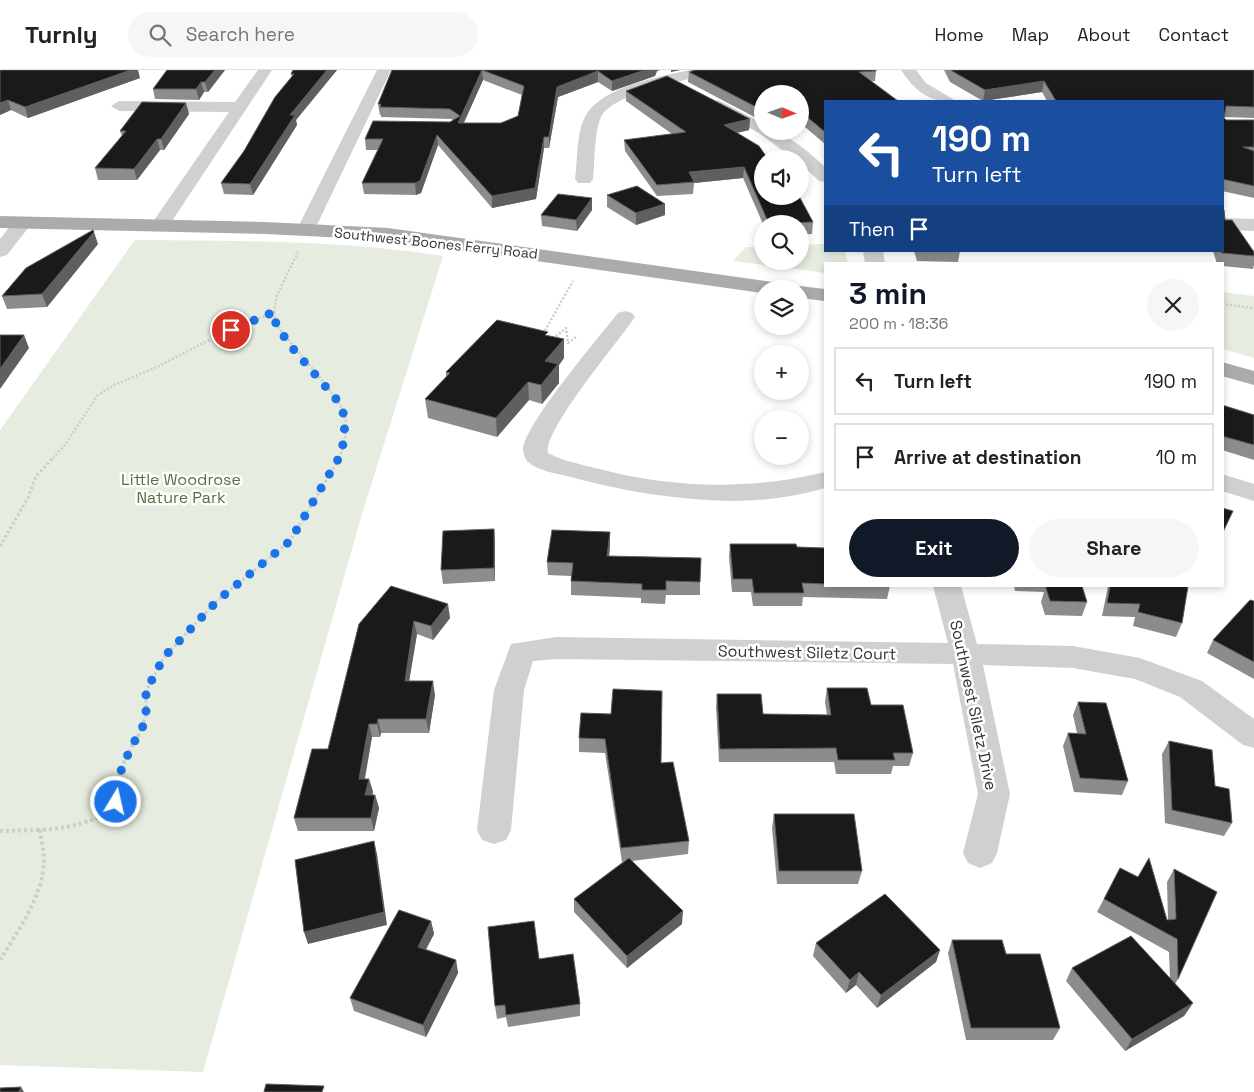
<!DOCTYPE html>
<html lang="en">
<head>
<meta charset="utf-8">
<style>
	:root { --surface:#fff; --page:#f6f6f6; --text:#222; --muted:#767676; --line:#e0e0e0; --accent:#111827 }
	body { margin:0; font-family:"Space Grotesk",sans-serif; background:var(--page); color:var(--text); height:100vh; display:flex; flex-direction:column; font-size:19px; white-space:nowrap }
	* { box-sizing:border-box; margin:0 }
	p { font-size:16px; color:var(--muted) }
	.icon { flex:none; width:28px; height:28px; fill:none; stroke:currentColor; stroke-width:2; stroke-linecap:round; stroke-linejoin:round }
	.map { position:relative; flex:1; overflow:hidden }
	.drawer { position:absolute; left:824px; top:192px; width:400px; height:325px; display:flex; flex-direction:column; background:var(--surface); border-radius:0px; box-shadow:0 2px 8px #0003 }
	.drawer>* { flex:none }
	.top-card { position:absolute; left:824px; top:30px; width:400px; height:152px; border-radius:0px; box-shadow:0 2px 8px #0003; background:#1a4fa0; color:#fff; overflow:hidden }
	.needle { width:32px; rotate:92deg }
	.buttons { position:absolute; left:754px; top:15px; display:grid; gap:10px }
	.buttons a { display:grid; place-items:center; width:55px; height:55px; border-radius:50%; background:var(--surface); box-shadow:0 2px 8px #0003; font-size:25px }
	.pin { position:absolute; display:grid; place-items:center; width:42px; height:42px; color:#fff; margin:-21px; border:2px solid #fff; border-radius:50%; box-shadow:0 1px 5px #0007 }
	.me { position:absolute; width:55px; margin:-28px; rotate:9deg; stroke-linejoin:round; filter:drop-shadow(0 0 4px #0008) }
	.turn { display:flex; align-items:center; gap:18px; height:105px; padding:0 25px; font-size:22px }
	.turn .icon { width:65px; height:65px; stroke-width:2.5 }
	.turn b { display:block; font-size:35px; line-height:42px }
	.then { display:flex; align-items:center; height:48px; padding:0 25px; background:#0003; gap:10px; font-size:19px }
	.round { display:grid; place-items:center; flex:none; width:52px; height:52px; border-radius:26px; background:var(--page) }
	.overview { display:flex; align-items:center; justify-content:space-between; height:85px; padding:0 25px }
	h1 { font-size:30px; font-weight:700; line-height:38px; color:var(--accent) }
	.action { display:flex; gap:10px; margin-top:auto; padding:10px 25px }
	.action a { flex:1; height:58px; border-radius:30px; background:var(--accent); color:#fff; font-size:20px; font-weight:700; line-height:58px; text-align:center }
	.action a+a { background:var(--page); color:var(--text) }
	ul { padding:0; list-style:none }
	li { display:flex; align-items:center; gap:15px; height:68px; margin:0 10px 8px; padding:0 15px; border:2px solid var(--line); border-radius:0px }
	li div { flex:1 }
	li b { display:block; font-size:19px }
	li em { font-style:normal }
	header { display:flex; align-items:center; gap:30px; box-sizing:border-box; height:70px; padding:0 25px; background:var(--surface); border-bottom:1px solid var(--line) }
	header strong { font-size:24px }
	nav { display:flex; gap:28px; margin-inline-start:auto; font-size:18px }
	.search { width:350px; height:45px; background:var(--page); display:flex; align-items:center; gap:12px; box-sizing:border-box; padding:0 18px; border-radius:28px; color:var(--muted); font-size:19px }
	.map>svg:first-child { display:block }
</style>
</head>
<body>
<header>
<strong>Turnly</strong>
<div class="search"><svg class="icon" aria-label="search" viewBox="0 0 24 24"><circle cx="10" cy="10" r="6"/><path d="M15 15l6 6"/></svg>Search here</div>
<nav><a>Home</a><a>Map</a><a>About</a><a>Contact</a></nav>
</header>
<div class="map">
<svg width="1254" height="1022" viewBox="0 0 1254 1022">
	<rect width="100%" height="100%" fill="#fff"/>
	<!-- green -->
	<g fill="#e6ecdf">
		<path d="M135,170C238,171 341,170 443,186L362,444L203,1002L0,995V360Z"/>
		<polygon points="825,174 825,181 845,181 848,194 825,194 825,203 733,191 746,177 762,177 762,191 800,191 800,175"/>
		<polygon points="1222,222 1254,226 1254,288 1223,279"/>
	</g>
	<g fill="none" stroke-linecap="round" stroke-linejoin="round">
		<!-- path-far2 -->
		<g stroke="#cdcdcd" stroke-width="2.5" stroke-dasharray="2 2" stroke-linecap="butt">
			<polyline points="1222,234 1254,238"/>
			<path d="M274,242L276,254C291,276 339,325 345,346C348,358 344,377 339,388"/>
			<polyline points="543,264 573,211"/>
			<polyline points="553,269 566,258 568,273 576,267"/>
			<polyline points="53,388 65,375 97,326 114,315 155,298 217,266 274,242 277,225 298,182"/>
		</g>
		<!-- path-far1 -->
		<g stroke="#cdcdcd" stroke-width="3" stroke-dasharray="2.5 2.5" stroke-linecap="butt">
			<polyline points="0,476 28,428 36,406 54,387"/>
			<polyline points="138,666 146,646 146,621 164,587 218,530 290,471 340,387"/>
		</g>
		<!-- path -->
		<g stroke="#cdcdcd" stroke-width="4" stroke-dasharray="3 3" stroke-linecap="butt">
			<polyline points="0,761 40,760"/>
			<path d="M0,890C18,861 43,826 44,791C44,781 41,770 40,760C59,759 110,752 116,730C119,721 118,712 120,703C124,690 131,676 139,665"/>
		</g>
		<!-- minor -->
		<g fill="#d0d0d0" fill-rule="evenodd">
			<polygon points="258,0 272,0 166,160 152,160 150,156 229,42 119,41 111,36 119,31 235,32"/>
			<polygon points="377,0 391,0 315,159 313,163 299,163 297,159"/>
			<path d="M690,0H717L715,3C689,10 614,22 601,47C594,62 595,92 593,109L590,113H578L575,109C578,89 576,62 586,45C602,17 661,6 690,0Z"/>
			<path d="M901,0H916L926,13L956,31C929,33 915,21 901,0Z"/>
			<path d="M718,30L762,53V61C786,61 808,81 825,97V112L819,111L800,93V89H794L759,63L712,38L710,35Z"/>
			<polygon points="23,147 30,149 32,153 7,185 0,187 0,169 16,149"/>
			<polygon points="1222,148 1254,149 1254,161 1222,160"/>
			<polygon points="863,181 883,181 885,194 865,194"/>
			<path d="M625,241L632,243L635,247C619,271 543,360 548,383C563,391 579,394 595,398C669,418 750,421 825,402V418C794,427 763,431 732,431C675,430 621,421 567,406C555,403 538,401 528,392C525,389 523,383 523,379C525,354 599,267 618,243Z"/>
			<polygon points="1222,404 1254,414 1254,431 1222,421"/>
			<polygon points="933,516 961,516 977,574 1073,576 1140,588 1202,611 1254,649 1254,678 1243,675 1180,627 1135,609 1073,598 983,595 1010,724 997,783 992,793 980,798 968,793 963,783 978,724 953,594 556,589 533,591 524,620 511,760 506,770 494,774 482,770 477,760 494,620 511,574 556,567 948,573"/>
		</g>
		<!-- major -->
		<g fill="#ababab" fill-rule="evenodd">
			<polygon points="0,146 265,152 388,158 780,213 787,215 790,219 762,219 762,223 388,170 265,164 0,158"/>
			<polygon points="800,216 825,219 825,231 800,228 800,219 792,219"/>
			<polygon points="1222,292 1254,301 1254,315 1222,306"/>
		</g>
	</g>
	<!-- wall -->
	<g fill="#8c8c8c" fill-rule="evenodd">
		<polygon points="0,0 140,8 28,48 11,40 0,45"/>
		<polygon points="167,0 225,0 208,22 204,22 199,30 155,29 153,19"/>
		<polygon points="293,0 337,0 296,50 297,55 253,125 224,124 221,113 244,81 292,7 291,4"/>
		<path d="M392,0H660L657,1L655,6L612,21L598,12L558,27L549,78H544L536,129L492,138L438,75L421,123L416,125L364,124L362,113L378,80H366L365,69L450,52L453,50L451,49L381,47V45H380L378,34ZM483,10L522,25L518,46L501,53H464Z"/>
		<polygon points="944,0 1254,0 1254,48 1224,47 1224,48 1226,50 1254,50 1254,128 1222,121 1222,31 1047,31 1042,22 983,31 950,12"/>
		<polygon points="876,1 875,11 871,11 825,31 825,74 805,57 800,54 800,24 762,24 762,51 688,12 689,2"/>
		<polygon points="626,21 750,49 749,60 737,63 813,152 812,164 800,165 800,154 763,154 743,108 694,113 693,124 657,126 625,81 624,70 672,64 626,31"/>
		<polygon points="186,33 189,44 164,80 160,80 137,110 98,110 95,98 122,66 120,61"/>
		<polygon points="607,125 665,145 636,155 607,137"/>
		<polygon points="592,128 592,140 577,161 542,156 541,145"/>
		<polygon points="1225,150 1254,182 1254,195 1253,199 1222,196 1222,194 1217,194 1213,181 1222,181"/>
		<polygon points="98,174 47,237 7,239 2,226"/>
		<polygon points="914,181 960,181 958,192 917,191"/>
		<polygon points="548,266 564,288 559,295 559,313 542,334 529,330 497,367 428,348 425,329 446,307 446,302"/>
		<polygon points="1222,335 1254,345 1254,390 1222,380"/>
		<polygon points="494,459 495,472 495,511 443,514 441,500"/>
		<polygon points="610,462 610,475 609,486 700,512 700,525 666,525 665,534 641,533 641,528 571,525 571,506 548,505 547,492"/>
		<polygon points="730,474 825,478 825,516 890,516 887,529 803,527 802,536 753,536 751,522 732,522 729,487"/>
		<polygon points="1014,516 1082,516 1087,532 1082,546 1045,545 1041,532 1044,522 1015,521"/>
		<polygon points="1108,516 1188,516 1182,553 1176,567 1133,556 1135,547 1102,546"/>
		<polygon points="1254,531 1254,609 1207,583 1213,570"/>
		<polygon points="450,548 433,570 417,564 409,611 435,625 429,663 381,663 380,667 372,667 365,709 369,709 373,722 372,725 375,725 379,738 374,761 298,761 294,748 328,679 359,554"/>
		<polygon points="827,618 871,635 913,683 909,696 893,696 891,704 836,704 834,692 719,692 716,637 717,624 763,644 827,645 825,632"/>
		<polygon points="1078,632 1128,711 1122,725 1074,722 1063,676 1068,663 1077,663 1073,645"/>
		<polygon points="581,643 661,693 689,771 688,784 632,791 682,854 627,898 574,842 574,829 624,791 622,792 605,683 579,682 579,668"/>
		<polygon points="1169,671 1215,716 1232,753 1224,766 1165,753 1162,684"/>
		<polygon points="774,744 862,801 858,814 777,814 772,758"/>
		<polygon points="1120,798 1167,850 1168,850 1167,812 1174,799 1178,909 1175,914 1193,933 1184,946 1125,981 1066,911 1072,898 1170,909 1169,882 1097,842"/>
		<polygon points="431,851 434,864 426,879 456,890 458,903 426,967 354,941 350,928"/>
		<polygon points="952,870 1006,884 1060,958 1053,970 966,970 948,883"/>
		<polygon points="816,873 940,880 936,892 877,938 856,915 846,923 813,886"/>
		<polygon points="539,889 580,934 580,946 508,957 506,947 497,949 495,936"/>
	</g>
	<!-- shaded-wall -->
	<g fill="#5f5f5f">
		<polygon points="131,0 138,0 140,8 28,48 25,37"/>
		<polygon points="215,0 225,0 208,22 205,12"/>
		<polygon points="327,0 337,0 296,50 297,55 253,125 250,114 290,45"/>
		<polygon points="482,0 483,10 459,63 458,53"/>
		<polygon points="645,0 660,0 657,1 655,6 612,21 612,11"/>
		<polygon points="671,0 681,0 671,2"/>
		<polygon points="598,1 598,12 558,27 549,78 549,67 557,17"/>
		<polygon points="1044,11 1042,22 983,31 985,20"/>
		<polygon points="201,12 204,22 199,30 196,19"/>
		<polygon points="8,30 11,40 0,45 0,33"/>
		<polygon points="186,33 189,44 164,80 161,69"/>
		<polygon points="750,49 749,60 723,66 724,55"/>
		<polygon points="437,65 438,75 421,123 416,125 415,113"/>
		<polygon points="544,67 544,78 536,129 492,138 492,126"/>
		<polygon points="157,69 160,80 137,110 134,99"/>
		<polygon points="744,97 743,108 694,113 689,102"/>
		<polygon points="592,128 592,140 577,161 576,150"/>
		<polygon points="665,134 665,145 636,155 636,143"/>
		<polygon points="94,162 98,174 47,237 42,224"/>
		<polygon points="24,265 29,278 0,319 0,299"/>
		<polygon points="564,269 564,288 559,295 559,313 542,334 541,315 545,291"/>
		<polygon points="528,312 529,330 497,367 496,348"/>
		<polygon points="494,459 495,472 495,511 494,498"/>
		<polygon points="610,462 610,475 608,500 607,486"/>
		<polygon points="448,534 450,548 433,570 431,556"/>
		<polygon points="414,551 417,564 407,624 405,611"/>
		<polygon points="433,611 435,625 429,663 426,649"/>
		<polygon points="378,649 381,663 380,667 377,654"/>
		<polygon points="369,654 372,667 362,722 359,709"/>
		<polygon points="369,709 373,722 369,738 365,725"/>
		<polygon points="375,725 379,738 374,761 371,748"/>
		<polygon points="374,771 377,784 387,855 308,874 304,862"/>
		<polygon points="683,841 682,854 627,898 627,886"/>
		<polygon points="431,851 434,864 421,889 418,877"/>
		<polygon points="940,880 936,892 877,938 881,925"/>
		<polygon points="456,890 458,903 426,967 423,955"/>
		<polygon points="859,902 856,915 846,923 850,910"/>
		<polygon points="1193,933 1184,946 1125,981 1132,969"/>
		<polygon points="21,1017 24,1022 19,1022"/>
	</g>
	<!-- building -->
	<g fill="#1a1a1a" stroke="#5f5f5f" fill-rule="evenodd">
		<polygon points="0,0 131,0 25,37 8,30 0,33"/>
		<polygon points="167,0 215,0 205,12 201,12 196,19 153,19"/>
		<polygon points="293,0 327,0 290,45 295,45 250,114 221,113 244,81 275,27 294,4 291,4"/>
		<path d="M392,0H645L612,11L598,1L557,17L549,67H544L535,118L492,126L437,65L420,111L415,113H362L383,69H365L373,51L450,52L460,46L450,39L380,37L381,34H378ZM482,0L524,16L518,46L501,53H458Z"/>
		<polygon points="695,0 876,0 876,1 859,2 898,31 825,31 825,62 806,46 800,43 800,24 762,24 762,40 689,2"/>
		<polygon points="951,0 1254,0 1254,37 1226,36 1224,48 1226,50 1254,50 1254,77 1243,77 1254,81 1254,116 1222,109 1222,31 1056,31 1044,11 985,20 952,1"/>
		<polygon points="667,6 750,49 724,55 759,76 768,89 762,89 762,126 799,126 813,152 769,154 744,97 689,102 694,112 657,115 624,70 686,62 626,21"/>
		<polygon points="142,32 186,33 161,69 157,69 134,99 95,98 126,61 120,61"/>
		<polygon points="637,116 665,134 636,143 607,125"/>
		<polygon points="558,124 592,128 576,150 541,145"/>
		<polygon points="1222,137 1224,140 1225,150 1232,150 1254,182 1254,186 1222,183 1221,181 1222,181"/>
		<polygon points="93,160 94,162 42,224 2,226 26,198"/>
		<polygon points="497,250 548,262 545,265 564,269 545,291 558,294 541,315 528,312 496,348 425,329 450,303 446,302"/>
		<polygon points="0,265 24,265 0,299"/>
		<polygon points="1222,335 1254,345 1254,375 1222,366"/>
		<polygon points="1222,438 1233,441 1222,464"/>
		<polygon points="494,459 494,498 441,500 443,461"/>
		<polygon points="552,460 610,462 607,486 701,488 700,512 666,511 666,520 642,520 642,514 571,511 573,493 547,492"/>
		<polygon points="730,474 796,474 797,477 825,478 825,514 802,513 804,523 754,523 752,509 733,509"/>
		<polygon points="391,516 448,534 431,556 414,551 405,611 433,611 426,649 378,649 377,654 369,654 359,709 369,709 365,725 375,725 371,748 294,748 312,679 328,679 359,554"/>
		<polygon points="1046,516 1082,516 1087,532 1050,531 1046,518"/>
		<polygon points="1110,516 1188,516 1182,553 1138,542 1140,534 1107,533"/>
		<polygon points="1250,530 1254,531 1254,592 1213,570"/>
		<polygon points="827,618 867,618 871,635 903,635 913,683 893,683 895,690 838,690 836,678 720,679 717,624 761,624 763,644 831,645"/>
		<polygon points="613,619 662,621 661,693 673,692 689,771 621,778 605,669 579,668 581,643 611,644"/>
		<polygon points="1078,632 1106,633 1128,711 1080,708 1068,663 1086,664"/>
		<polygon points="1169,671 1212,680 1215,716 1229,719 1232,753 1172,740"/>
		<polygon points="774,744 854,744 862,801 779,801"/>
		<polygon points="374,771 384,842 304,862 295,790"/>
		<polygon points="629,788 683,841 627,886 574,829"/>
		<polygon points="1149,788 1167,850 1176,849 1174,799 1217,822 1178,909 1177,869 1104,829 1120,798 1138,807"/>
		<polygon points="885,824 940,880 881,925 859,902 850,910 816,873"/>
		<polygon points="399,840 431,851 418,877 456,890 423,955 350,928"/>
		<polygon points="534,851 539,889 573,884 580,934 506,945 505,935 495,936 488,857"/>
		<polygon points="1131,866 1193,933 1132,969 1072,898"/>
		<polygon points="952,870 1002,870 1006,884 1040,884 1060,958 971,958"/>
		<polygon points="266,1014 324,1016 322,1022 264,1022"/>
		<polygon points="21,1017 19,1022 0,1022 0,1018"/>
	</g>
	<g fill="none" stroke-linecap="round" stroke-linejoin="round">
		<!-- route -->
		<polyline stroke="#1a73e8" stroke-width="9" stroke-dasharray="0 16.2" points="116,732 120,703 132,675 141,662 146,646 146,621 164,587 218,530 290,471 340,386 344,370 345,347 337,330 289,274 276,254 274,242 231,260"/>
	</g>
	<g text-anchor="middle" stroke-width="5" stroke-linejoin="round" paint-order="stroke">
		<!-- far-street labels -->
		<g font-size="14" fill="#333" stroke="#fff">
			<text transform="translate(436 173) rotate(6)" y="5">Southwest Boones Ferry Road</text>
		</g>
		<!-- park labels -->
		<g font-size="16" fill="#56703f" stroke="#fff">
			<text x="181" y="415">Little Woodrose<tspan x="181" dy="18">Nature Park</tspan></text>
		</g>
		<!-- street labels -->
		<g font-size="16" fill="#333" stroke="#fff">
			<text transform="translate(807 582) rotate(1)" y="6">Southwest Siletz Court</text>
			<text transform="translate(974 635) rotate(78)" y="6">Southwest Siletz Drive</text>
		</g>
	</g>
</svg>
<div class="buttons">
<a><svg class="needle" viewBox="-14 -14 28 28"><path d="M0-13l5 13h-10z" fill="#e53935"/><path d="M0 13l5-13h-10z" fill="#767676"/></svg></a>
<a><svg class="icon" aria-label="sound" viewBox="0 0 24 24"><path d="M4 9h4l5-4v14l-5-4H4zM17 9q2 3 0 6"/></svg></a>
<a><svg class="icon" aria-label="search" viewBox="0 0 24 24"><circle cx="10" cy="10" r="6"/><path d="M15 15l6 6"/></svg></a>
<a><svg class="icon" aria-label="layers" viewBox="0 0 24 24"><path d="M12 4l9 5-9 5-9-5zM3 14l9 5 9-5"/></svg></a>
<a>+</a>
<a>−</a>
</div>
<div class="pin" style="left:231px;top:260px;background:#d93025"><svg class="icon" aria-label="arrive" viewBox="0 0 24 24"><path d="M6 21V4h12l-3 4 3 4H6"/></svg></div>
<svg class="me" style="left:116px;top:732px" viewBox="-20 -20 40 40"><circle r="17" fill="#1a73e8" stroke="#fff" stroke-width="3"/><path d="M0-11L8 9 0 5-8 9z" fill="#fff"/></svg>
<div class="top-card">
<div class="turn"><svg class="icon" aria-label="left" viewBox="0 0 24 24"><path d="M17 20v-9H6M10 6l-5 5 5 5"/></svg><div><b>190 m</b>Turn left</div></div>
<div class="then">Then<svg class="icon" aria-label="arrive" viewBox="0 0 24 24"><path d="M6 21V4h12l-3 4 3 4H6"/></svg></div>
</div>
<section class="drawer">
<div class="overview"><div><h1>3 min</h1><p>200 m · 18:36</p></div><a class="round"><svg class="icon" aria-label="close" viewBox="0 0 24 24"><path d="M6 6l12 12M18 6L6 18"/></svg></a></div>
<ul>
<li><svg class="icon" aria-label="left" viewBox="0 0 24 24"><path d="M17 20v-9H6M10 6l-5 5 5 5"/></svg><div><b>Turn left</b></div><em>190 m</em></li>
<li><svg class="icon" aria-label="arrive" viewBox="0 0 24 24"><path d="M6 21V4h12l-3 4 3 4H6"/></svg><div><b>Arrive at destination</b></div><em>10 m</em></li>
</ul>
<div class="action"><a>Exit</a><a>Share</a></div>
</section>
</div>
</body>
</html>
